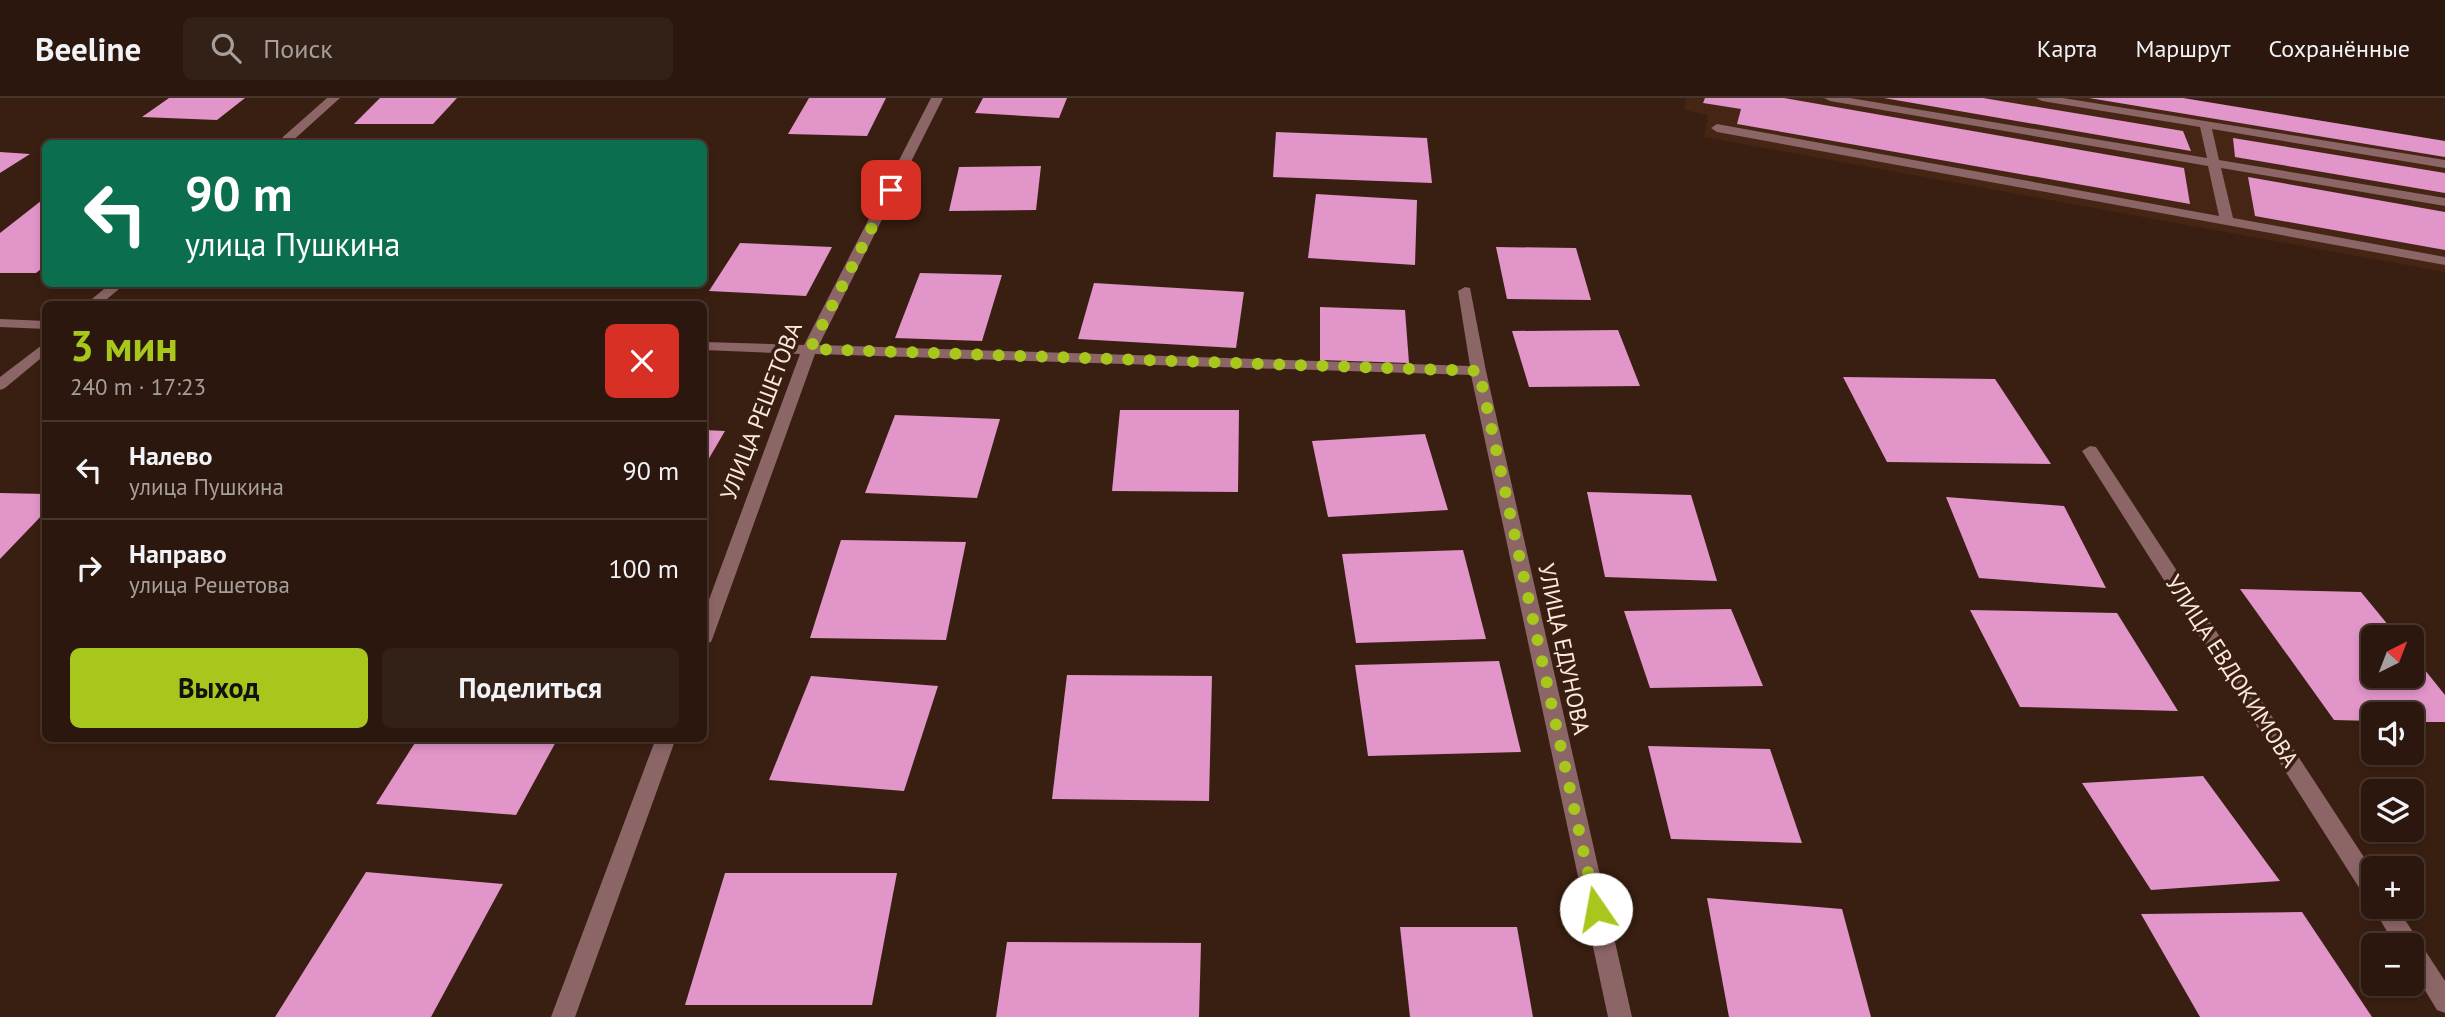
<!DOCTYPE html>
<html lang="ru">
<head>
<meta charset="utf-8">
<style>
	:root { --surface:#2b170d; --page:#332016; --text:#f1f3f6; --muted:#a69f9d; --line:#47362e; --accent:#a8c71d }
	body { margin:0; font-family:"PT Sans",sans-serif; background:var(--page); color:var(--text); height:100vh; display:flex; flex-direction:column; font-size:26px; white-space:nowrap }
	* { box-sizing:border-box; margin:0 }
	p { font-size:23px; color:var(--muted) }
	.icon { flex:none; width:38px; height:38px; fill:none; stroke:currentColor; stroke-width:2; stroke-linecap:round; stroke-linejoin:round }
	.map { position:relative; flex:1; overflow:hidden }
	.side { position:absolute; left:42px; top:203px; width:665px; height:441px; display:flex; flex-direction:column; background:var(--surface); border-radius:10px; box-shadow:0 4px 10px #0003,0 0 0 2px var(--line) }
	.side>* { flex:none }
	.banner { position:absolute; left:42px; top:42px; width:665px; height:147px; border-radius:10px; box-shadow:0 4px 10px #0003,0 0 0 2px var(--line); background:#0b6e4f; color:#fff; overflow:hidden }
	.needle { width:46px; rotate:42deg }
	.buttons { position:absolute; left:2361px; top:527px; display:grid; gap:14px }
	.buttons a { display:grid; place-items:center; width:63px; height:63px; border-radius:10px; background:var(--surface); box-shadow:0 4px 10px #0003,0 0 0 2px var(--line); font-size:35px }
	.pin { position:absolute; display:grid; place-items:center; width:60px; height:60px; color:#fff; margin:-30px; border-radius:14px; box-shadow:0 4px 10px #0006 }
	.me { position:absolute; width:77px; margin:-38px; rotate:348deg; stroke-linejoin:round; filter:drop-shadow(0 0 5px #0008) }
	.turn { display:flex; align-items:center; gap:24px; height:147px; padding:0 28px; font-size:32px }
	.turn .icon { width:91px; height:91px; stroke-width:2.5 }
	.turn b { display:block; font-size:49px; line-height:60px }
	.round { display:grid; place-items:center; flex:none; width:74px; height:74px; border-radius:10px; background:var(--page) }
	.head { display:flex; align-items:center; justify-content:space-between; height:119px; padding:0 28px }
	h1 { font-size:42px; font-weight:700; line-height:52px; color:var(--accent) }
	.primary-button { display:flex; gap:14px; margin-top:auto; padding:14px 28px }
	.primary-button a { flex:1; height:80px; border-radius:10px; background:var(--accent); color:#111; font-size:28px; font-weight:700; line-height:80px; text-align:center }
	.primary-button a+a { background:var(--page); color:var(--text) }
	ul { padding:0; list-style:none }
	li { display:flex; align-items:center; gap:21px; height:98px; padding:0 28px; border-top:2px solid var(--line) }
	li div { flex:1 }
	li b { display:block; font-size:26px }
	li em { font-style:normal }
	header { display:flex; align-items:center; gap:42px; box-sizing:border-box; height:98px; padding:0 35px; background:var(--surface); border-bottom:2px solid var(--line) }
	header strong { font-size:33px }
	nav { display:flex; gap:38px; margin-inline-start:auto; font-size:24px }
	.search { width:490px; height:63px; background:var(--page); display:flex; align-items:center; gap:18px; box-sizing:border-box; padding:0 24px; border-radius:10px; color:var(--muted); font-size:26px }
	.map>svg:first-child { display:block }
</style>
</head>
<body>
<header>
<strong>Beeline</strong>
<div class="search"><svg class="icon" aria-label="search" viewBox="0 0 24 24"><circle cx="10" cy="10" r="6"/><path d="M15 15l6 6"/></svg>Поиск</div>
<nav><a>Карта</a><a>Маршрут</a><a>Сохранённые</a></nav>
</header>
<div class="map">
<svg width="2445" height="919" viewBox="0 0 2445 919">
	<rect width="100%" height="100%" fill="#391f11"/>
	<!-- built -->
	<polygon fill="#462515" points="1686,0 2183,0 2445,43 2445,174 1704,39 1708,17 1684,12"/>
	<!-- building -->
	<g fill="#e195c8">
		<polygon points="169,0 245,0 217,22 142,19"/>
		<polygon points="380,0 457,0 433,26 354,26"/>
		<polygon points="809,0 886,0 867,38 788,36"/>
		<polygon points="983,0 1067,0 1059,20 975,15"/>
		<polygon points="1705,0 1784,0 2184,70 2190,106 1737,26 1741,11 1703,5"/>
		<polygon points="1884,0 1983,0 2183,33 2191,53"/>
		<polygon points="2089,0 2183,0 2445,43 2445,59"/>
		<polygon points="1276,34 1427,40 1432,85 1273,79"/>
		<polygon points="2233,40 2445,75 2445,95 2235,59"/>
		<polygon points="0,54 30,56 0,75"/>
		<polygon points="1041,68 1036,112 949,113 959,69"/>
		<polygon points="2248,79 2445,114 2445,152 2255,118"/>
		<polygon points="1316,96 1417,102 1415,167 1308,160"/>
		<polygon points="46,99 46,167 36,175 0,175 0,135"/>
		<polygon points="740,145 832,149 806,198 709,193"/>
		<polygon points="1496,149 1576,150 1591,202 1507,201"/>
		<polygon points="920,175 1002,177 982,243 895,240"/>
		<polygon points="1094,185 1244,194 1236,250 1078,241"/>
		<polygon points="1320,209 1405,212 1409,265 1320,262"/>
		<polygon points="1618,232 1640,288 1529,289 1512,233"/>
		<polygon points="1843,279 1995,281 2051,366 1887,364"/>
		<polygon points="1120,312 1239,312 1238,394 1112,393"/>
		<polygon points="895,317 1000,321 977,400 865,395"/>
		<polygon points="704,332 725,333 704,369"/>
		<polygon points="1425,336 1448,412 1328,419 1312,343"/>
		<polygon points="1587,394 1691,397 1717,483 1605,479"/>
		<polygon points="0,395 46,396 46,413 0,461"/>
		<polygon points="1946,399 2064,408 2106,490 1979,480"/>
		<polygon points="841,442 966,444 946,542 810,540"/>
		<polygon points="1463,452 1486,541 1356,545 1342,456"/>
		<polygon points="2240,491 2361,494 2398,539 2373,539 2373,578 2412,578 2412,556 2445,597 2445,624 2412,624 2412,616 2373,616 2373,623 2334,622"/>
		<polygon points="1731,511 1763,588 1650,590 1624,513"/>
		<polygon points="1970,512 2117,515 2178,613 2020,609"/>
		<polygon points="1499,563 1521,654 1368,658 1355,567"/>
		<polygon points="1067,577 1212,578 1209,703 1052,701"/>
		<polygon points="811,578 938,588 904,693 769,682"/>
		<polygon points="418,640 558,640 516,717 376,706"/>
		<polygon points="1648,648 1770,651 1802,745 1671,741"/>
		<polygon points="2203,678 2280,783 2151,792 2082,685"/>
		<polygon points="366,774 503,786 431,919 275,919"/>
		<polygon points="725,775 897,775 872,907 685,907"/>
		<polygon points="1707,800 1842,811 1871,919 1729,919"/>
		<polygon points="2302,814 2372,919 2200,919 2141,816"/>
		<polygon points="1400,829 1517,829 1533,919 1410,919"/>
		<polygon points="1007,844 1201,845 1199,919 996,919"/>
	</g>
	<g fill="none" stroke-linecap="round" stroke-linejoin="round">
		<!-- minor -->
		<g fill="#8c6567" fill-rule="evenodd">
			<polygon points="327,0 340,0 289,46 275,46"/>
			<polygon points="931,0 943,0 819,247 1470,268 1458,193 1465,189 1470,190 1486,273 1632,919 1608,919 1471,277 815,256 713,539 711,544 704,546 704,515 800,256 704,252 704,244 804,247"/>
			<polygon points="1824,0 1850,0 2207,60 2200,29 2042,3 2036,0 2063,0 2445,62 2445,70 2212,31 2219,62 2445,100 2445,108 2221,70 2233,120 2445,159 2445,167 1717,34 1711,30 1717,26 2219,118 2208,68 1830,3"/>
			<polygon points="110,186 125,186 101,206 86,206"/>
			<polygon points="0,221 46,223 46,231 0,229"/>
			<polygon points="46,244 46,256 5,290 0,292 0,279"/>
			<polygon points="2090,348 2096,349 2373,773 2373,802 2365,799 2082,353"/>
			<polygon points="656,640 676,640 575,919 551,919"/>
			<polygon points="2373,806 2373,808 2396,808 2445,883 2445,915 2437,912 2412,871 2412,847 2395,847 2372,808"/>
		</g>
	</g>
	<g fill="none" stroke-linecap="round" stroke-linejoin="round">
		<!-- route -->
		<polyline stroke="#a8c71d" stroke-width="12" stroke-dasharray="0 21.6" points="891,92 810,251 1479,273 1596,811"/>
	</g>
	<g text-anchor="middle" stroke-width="7" stroke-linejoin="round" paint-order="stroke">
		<!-- street labels -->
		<g font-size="23" fill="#fbe8df" stroke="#391f11">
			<text transform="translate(761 313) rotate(-69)" y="8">УЛИЦА РЕШЕТОВА</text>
			<text transform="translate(1564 551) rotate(78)" y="8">УЛИЦА ЕДУНОВА</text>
			<text transform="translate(2232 573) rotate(57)" y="8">УЛИЦА ЕВДОКИМОВА</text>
		</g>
	</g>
</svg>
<div class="buttons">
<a><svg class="needle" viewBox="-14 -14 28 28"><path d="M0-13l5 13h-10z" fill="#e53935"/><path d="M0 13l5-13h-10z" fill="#a69f9d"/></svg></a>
<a><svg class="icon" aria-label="sound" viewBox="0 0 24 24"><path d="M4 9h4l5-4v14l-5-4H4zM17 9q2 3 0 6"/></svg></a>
<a><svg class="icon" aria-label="layers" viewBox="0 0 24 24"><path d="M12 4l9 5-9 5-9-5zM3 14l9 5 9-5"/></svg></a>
<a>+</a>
<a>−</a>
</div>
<div class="pin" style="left:891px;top:92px;background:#d93025"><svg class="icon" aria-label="arrive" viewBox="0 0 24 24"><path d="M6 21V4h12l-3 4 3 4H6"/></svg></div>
<svg class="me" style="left:1596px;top:811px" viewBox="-20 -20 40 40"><circle r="19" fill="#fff"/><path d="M0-13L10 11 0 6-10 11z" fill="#a8c71d"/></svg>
<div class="banner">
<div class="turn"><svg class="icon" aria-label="left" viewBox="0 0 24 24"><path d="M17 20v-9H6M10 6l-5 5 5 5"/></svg><div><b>90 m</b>улица Пушкина</div></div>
</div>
<section class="side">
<div class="head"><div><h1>3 мин</h1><p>240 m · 17:23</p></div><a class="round" style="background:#d93025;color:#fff"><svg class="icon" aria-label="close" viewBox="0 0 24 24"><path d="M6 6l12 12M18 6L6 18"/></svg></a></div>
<ul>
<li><svg class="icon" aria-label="left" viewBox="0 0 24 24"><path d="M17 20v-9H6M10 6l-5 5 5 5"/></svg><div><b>Налево</b><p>улица Пушкина</p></div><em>90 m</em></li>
<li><svg class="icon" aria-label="right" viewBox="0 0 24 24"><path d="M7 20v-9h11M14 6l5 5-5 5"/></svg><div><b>Направо</b><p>улица Решетова</p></div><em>100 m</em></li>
</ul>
<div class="primary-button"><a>Выход</a><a>Поделиться</a></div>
</section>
</div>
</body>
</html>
